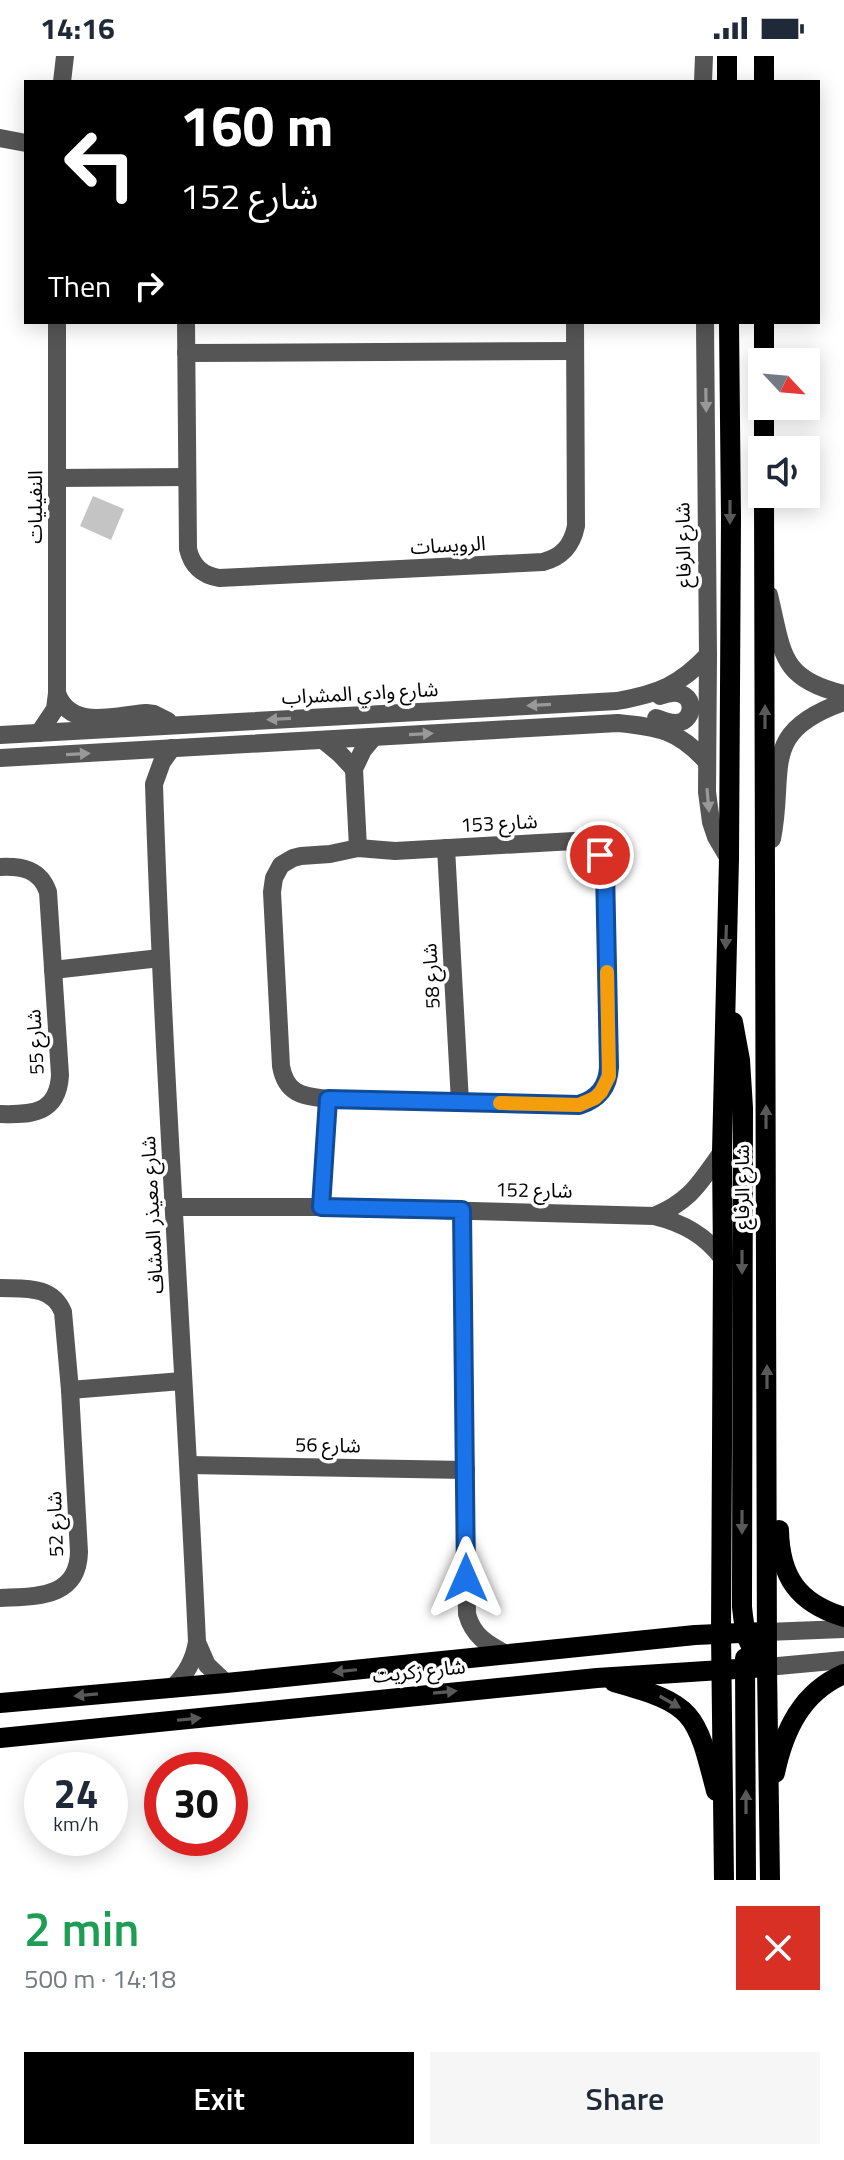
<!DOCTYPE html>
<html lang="en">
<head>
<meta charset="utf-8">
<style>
	:root { --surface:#fff; --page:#f6f6f7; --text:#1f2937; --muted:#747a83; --accent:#000 }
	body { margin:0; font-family:"Titillium Web","Noto Sans Arabic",sans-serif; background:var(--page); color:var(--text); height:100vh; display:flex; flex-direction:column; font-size:30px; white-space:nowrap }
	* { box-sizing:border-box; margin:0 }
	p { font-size:26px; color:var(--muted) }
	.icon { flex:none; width:44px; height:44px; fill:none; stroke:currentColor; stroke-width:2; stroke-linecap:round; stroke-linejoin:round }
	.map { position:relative; height:1824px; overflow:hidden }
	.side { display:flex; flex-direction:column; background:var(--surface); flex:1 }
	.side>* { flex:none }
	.top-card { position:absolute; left:24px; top:24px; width:796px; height:244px; border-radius:0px; box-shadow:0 4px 20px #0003; background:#000; color:#fff; overflow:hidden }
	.needle { width:52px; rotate:116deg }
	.buttons { position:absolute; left:748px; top:292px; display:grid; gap:16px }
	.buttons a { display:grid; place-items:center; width:72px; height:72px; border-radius:0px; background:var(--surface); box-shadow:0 4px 20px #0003; font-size:40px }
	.speed { position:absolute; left:24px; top:1696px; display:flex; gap:16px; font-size:40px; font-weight:700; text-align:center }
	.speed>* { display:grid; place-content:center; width:104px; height:104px; border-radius:50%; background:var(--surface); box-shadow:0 4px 20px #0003; line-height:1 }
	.speed small { font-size:20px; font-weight:400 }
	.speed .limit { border:12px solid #d22; background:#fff; color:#111 }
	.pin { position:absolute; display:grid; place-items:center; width:68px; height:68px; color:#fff; margin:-34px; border:4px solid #fff; border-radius:50%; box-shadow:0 2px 8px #0007 }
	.me { position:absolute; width:88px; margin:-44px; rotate:0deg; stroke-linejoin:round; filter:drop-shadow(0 0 6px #0008) }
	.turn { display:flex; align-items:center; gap:28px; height:168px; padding:0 24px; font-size:36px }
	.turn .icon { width:104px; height:104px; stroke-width:2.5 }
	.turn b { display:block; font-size:56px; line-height:68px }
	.then { display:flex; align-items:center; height:76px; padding:0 24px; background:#0003; gap:16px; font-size:30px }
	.round { display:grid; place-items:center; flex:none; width:84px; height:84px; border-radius:0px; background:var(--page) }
	.overview { display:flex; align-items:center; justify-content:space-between; height:136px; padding:0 24px }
	h1 { font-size:48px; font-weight:600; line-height:60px; color:#1e9e55 }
	.button { display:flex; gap:16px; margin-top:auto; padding:16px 24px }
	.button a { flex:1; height:92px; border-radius:0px; background:var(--accent); color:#fff; font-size:32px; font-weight:600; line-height:92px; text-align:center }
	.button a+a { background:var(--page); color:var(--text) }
	.status { display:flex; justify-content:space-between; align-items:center; height:56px; padding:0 40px; background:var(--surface); direction:ltr }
	.status svg { height:22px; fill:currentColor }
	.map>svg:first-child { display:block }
</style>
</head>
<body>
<div class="status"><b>14:16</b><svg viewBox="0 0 49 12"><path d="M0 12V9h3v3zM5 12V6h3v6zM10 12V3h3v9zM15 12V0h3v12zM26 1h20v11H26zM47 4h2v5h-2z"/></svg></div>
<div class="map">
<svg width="844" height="1824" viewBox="0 0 844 1824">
	<rect width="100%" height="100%" fill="#fff"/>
	<!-- building -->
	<polygon fill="#c4c4c4" points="93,440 124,453 111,484 80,470"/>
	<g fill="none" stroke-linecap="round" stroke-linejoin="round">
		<!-- minor -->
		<g stroke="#555" stroke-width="18">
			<polyline points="62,26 65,0"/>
			<polyline points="703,26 704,0"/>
			<polyline points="0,82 26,87"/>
			<path d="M186,266L188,493C192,510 202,519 219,522L543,506C562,501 572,490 576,470L575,266"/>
			<polyline points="705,266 708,599 707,736 711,766 716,781 729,803"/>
			<polyline points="186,297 575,295"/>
			<polyline points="57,422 187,421"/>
			<path d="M769,539C783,596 779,623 844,638"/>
			<path d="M57,637C70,675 116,659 146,657L154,658L168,665"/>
			<path d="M656,662C662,664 669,667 675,667C698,668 698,625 660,640"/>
			<polyline points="39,677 55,653 57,637 57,266"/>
			<path d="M0,679L617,645C658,638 680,629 708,599"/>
			<polyline points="323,684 340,698 354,713"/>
			<path d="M172,692L162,706L154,728C163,1015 184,1300 197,1586C194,1604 187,1618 173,1631"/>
			<path d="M0,702L618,667C658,671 678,674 706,705"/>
			<path d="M772,783C786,713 758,676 844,646"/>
			<path d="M574,785C591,788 601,797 605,813L609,1011C608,1034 594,1048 570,1049L328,1043C304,1040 286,1039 281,1010L272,836L274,822L281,809L293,802L301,800L330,798L358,792L395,795Z"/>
			<polyline points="358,792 354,713 363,694 374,681"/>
			<polyline points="446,792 460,1046"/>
			<path d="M0,811C22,810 40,813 48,836L60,1019C58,1058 31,1059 0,1058"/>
			<polyline points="53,914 160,902"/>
			<path d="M174,1151H321L654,1160C683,1167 705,1179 723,1203"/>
			<polyline points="321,1151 328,1043"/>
			<path d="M462,1154L467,1558C473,1580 487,1588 506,1598"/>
			<path d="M654,1160C691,1145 700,1126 722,1096"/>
			<path d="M0,1232C25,1233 52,1229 63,1256L70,1334L79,1496C78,1543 35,1540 0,1542"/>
			<polyline points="70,1334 182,1325"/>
			<polyline points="189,1409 466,1414"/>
			<polyline points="766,1576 844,1573"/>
			<polyline points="197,1586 207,1609 226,1627"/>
			<polyline points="767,1611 844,1604"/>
		</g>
		<!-- major -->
		<g stroke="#000" stroke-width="20">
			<polyline points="727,0 727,26"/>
			<polyline points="764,0 764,26"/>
			<polyline points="764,266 764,306"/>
			<polyline points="764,350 764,394"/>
			<polyline points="764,438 767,1611 770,1824"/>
			<path d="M733,966L740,1004L743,1052L742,1551C745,1580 746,1588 767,1611"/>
			<path d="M779,1474C780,1521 798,1547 844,1561"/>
			<polyline points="745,1602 746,1824"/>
			<path d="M614,1626C694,1648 696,1656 716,1735"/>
			<polyline points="0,1647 226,1627 695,1579 766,1576"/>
			<polyline points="0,1682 597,1622 767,1611"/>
			<path d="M775,1717C784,1674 802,1636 844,1618"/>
			<polyline points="724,1824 721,1578 723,1203 722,1096 729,803 731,461 729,266"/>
		</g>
	</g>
	<!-- one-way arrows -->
	<defs><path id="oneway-solid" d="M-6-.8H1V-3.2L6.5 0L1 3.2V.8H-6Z" transform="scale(2)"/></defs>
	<g fill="#999">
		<use href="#oneway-solid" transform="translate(706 344) rotate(89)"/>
		<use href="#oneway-solid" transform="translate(539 649) rotate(177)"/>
		<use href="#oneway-solid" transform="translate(279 663) rotate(177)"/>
		<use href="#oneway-solid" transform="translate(421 678) rotate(-3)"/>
		<use href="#oneway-solid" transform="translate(78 698) rotate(-3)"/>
		<use href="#oneway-solid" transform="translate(708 744) rotate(85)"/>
	</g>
	<g fill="#595959">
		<use href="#oneway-solid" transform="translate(730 456) rotate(90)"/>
		<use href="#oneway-solid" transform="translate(765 661) rotate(-90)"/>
		<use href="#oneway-solid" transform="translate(726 881) rotate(92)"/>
		<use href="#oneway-solid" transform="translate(766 1061) rotate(-90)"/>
		<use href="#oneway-solid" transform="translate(742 1206) rotate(90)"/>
		<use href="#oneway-solid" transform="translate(767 1321) rotate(-90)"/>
		<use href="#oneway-solid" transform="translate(742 1466) rotate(90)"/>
		<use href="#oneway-solid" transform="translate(345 1615) rotate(174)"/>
		<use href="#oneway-solid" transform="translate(445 1636) rotate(-5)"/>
		<use href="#oneway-solid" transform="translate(86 1639) rotate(175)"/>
		<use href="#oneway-solid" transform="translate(670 1646) rotate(30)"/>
		<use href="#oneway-solid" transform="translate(189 1663) rotate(-6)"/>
		<use href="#oneway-solid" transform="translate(746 1746) rotate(-90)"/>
	</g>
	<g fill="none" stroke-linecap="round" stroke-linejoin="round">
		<defs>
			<path id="route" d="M466,1522L462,1154L321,1151L328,1043L579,1049C598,1043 608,1031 609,1011L605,813L600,799"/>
		</defs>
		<!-- route casing -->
		<use href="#route" stroke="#114b97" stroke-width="20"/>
		<!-- route -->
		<use href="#route" stroke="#1a73e8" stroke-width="14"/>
		<!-- slow -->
		<polyline stroke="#f59e0b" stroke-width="14" points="500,1047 579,1049 595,1042 601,1036 609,1020 607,916"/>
	</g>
	<g text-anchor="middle" stroke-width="7" stroke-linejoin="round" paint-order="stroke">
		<!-- street labels -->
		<g font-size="20" fill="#000" stroke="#fff">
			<text transform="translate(35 451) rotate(-90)" y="7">النفيليات</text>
			<text transform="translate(448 489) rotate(-3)" y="7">الرويسات</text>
			<text transform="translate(683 489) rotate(-91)" y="7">شارع الرفاع</text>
			<text transform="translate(360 637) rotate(-3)" y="7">شارع وادي المشراب</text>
			<text transform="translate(499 767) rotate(-3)" y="7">شارع 153</text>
			<text transform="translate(431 920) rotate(-93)" y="7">شارع 58</text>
			<text transform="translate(35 986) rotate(-93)" y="7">شارع 55</text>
			<text transform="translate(742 1131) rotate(-90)" y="7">شارع الرفاع</text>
			<text transform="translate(534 1134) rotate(1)" y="7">شارع 152</text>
			<text transform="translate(152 1159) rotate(-93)" y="7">شارع معيذر المشاف</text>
			<text transform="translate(328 1389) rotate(1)" y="7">شارع 56</text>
			<text transform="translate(55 1468) rotate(-92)" y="7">شارع 52</text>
			<text transform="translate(419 1615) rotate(-6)" y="7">شارع زكريت</text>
		</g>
	</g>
</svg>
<div class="buttons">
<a><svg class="needle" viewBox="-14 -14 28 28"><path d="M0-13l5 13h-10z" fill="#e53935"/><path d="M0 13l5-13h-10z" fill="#747a83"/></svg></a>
<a><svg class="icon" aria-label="sound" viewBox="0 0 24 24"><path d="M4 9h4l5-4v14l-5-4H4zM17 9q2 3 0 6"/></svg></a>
</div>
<div class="speed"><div>24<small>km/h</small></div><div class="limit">30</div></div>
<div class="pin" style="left:600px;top:799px;background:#d93025"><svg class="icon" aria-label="arrive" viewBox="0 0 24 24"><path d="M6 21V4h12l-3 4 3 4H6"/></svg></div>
<svg class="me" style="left:466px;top:1522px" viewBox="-20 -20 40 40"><path d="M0-17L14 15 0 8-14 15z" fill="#1a73e8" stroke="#fff" stroke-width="4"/></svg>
<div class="top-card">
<div class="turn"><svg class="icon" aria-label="left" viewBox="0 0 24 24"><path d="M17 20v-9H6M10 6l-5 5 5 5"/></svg><div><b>160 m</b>شارع 152</div></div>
<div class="then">Then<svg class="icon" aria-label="right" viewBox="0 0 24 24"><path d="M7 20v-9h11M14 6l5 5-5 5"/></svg></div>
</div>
</div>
<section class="side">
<div class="overview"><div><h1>2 min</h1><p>500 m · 14:18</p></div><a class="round" style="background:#d93025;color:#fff"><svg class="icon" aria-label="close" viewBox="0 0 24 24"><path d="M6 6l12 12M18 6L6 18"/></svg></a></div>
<div class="button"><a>Exit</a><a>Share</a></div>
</section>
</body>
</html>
